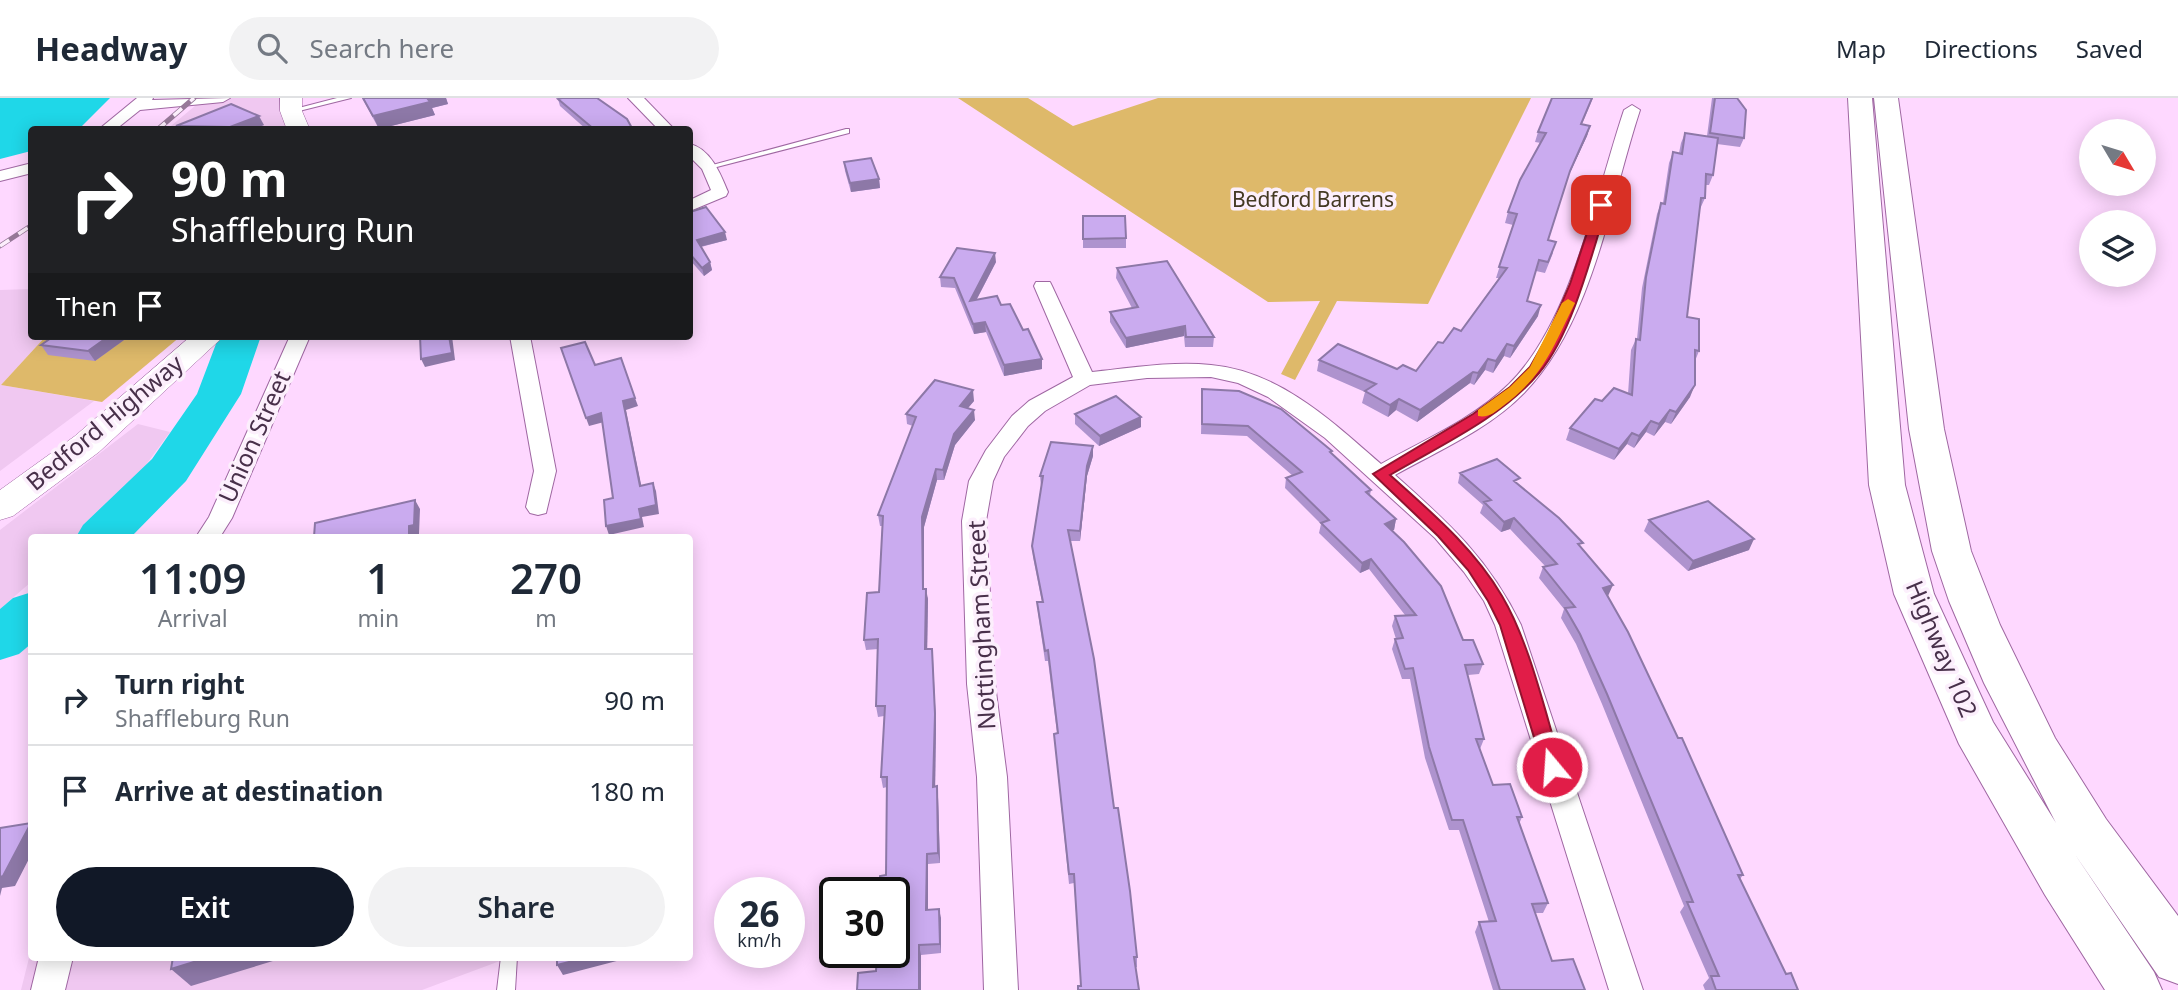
<!DOCTYPE html>
<html lang="en">
<head>
<meta charset="utf-8">
<style>
	:root { --surface:#fff; --page:#f2f2f3; --text:#1f2937; --muted:#747a83; --line:#e0e1e3; --accent:#111827 }
	body { margin:0; font-family:"Noto Sans",sans-serif; background:var(--page); color:var(--text); height:100vh; display:flex; flex-direction:column; font-size:26px; white-space:nowrap }
	* { box-sizing:border-box; margin:0 }
	p { font-size:23px; color:var(--muted) }
	.icon { flex:none; width:38px; height:38px; fill:none; stroke:currentColor; stroke-width:2; stroke-linecap:round; stroke-linejoin:round }
	.map { position:relative; flex:1; overflow:hidden }
	.sheet { position:absolute; left:28px; top:436px; width:665px; height:427px; display:flex; flex-direction:column; background:var(--surface); border-radius:7px; box-shadow:0 4px 18px #0003 }
	.sheet>* { flex:none }
	.guide { position:absolute; left:28px; top:28px; width:665px; height:214px; border-radius:7px; box-shadow:0 4px 18px #0003; background:#202124; color:#fff; overflow:hidden }
	.needle { width:46px; rotate:128deg }
	.controls { position:absolute; left:2079px; top:21px; display:grid; gap:14px }
	.controls a { display:grid; place-items:center; width:77px; height:77px; border-radius:50%; background:var(--surface); box-shadow:0 4px 18px #0003; font-size:35px }
	.speed { position:absolute; left:714px; top:779px; display:flex; gap:14px; font-size:35px; font-weight:700; text-align:center }
	.speed>* { display:grid; place-content:center; width:91px; height:91px; border-radius:50%; background:var(--surface); box-shadow:0 4px 18px #0003; line-height:1 }
	.speed small { font-size:18px; font-weight:400 }
	.speed .limit { border:4px solid #111; border-radius:10px; background:#fff; color:#111 }
	.pin { position:absolute; display:grid; place-items:center; width:60px; height:60px; color:#fff; margin:-30px; border-radius:14px; box-shadow:0 4px 10px #0006 }
	.me { position:absolute; width:77px; margin:-38px; rotate:342deg; stroke-linejoin:round; filter:drop-shadow(0 0 5px #0008) }
	.turn { display:flex; align-items:center; gap:24px; height:147px; padding:0 28px; font-size:32px }
	.turn .icon { width:91px; height:91px; stroke-width:2.5 }
	.turn b { display:block; font-size:49px; line-height:60px }
	.then { display:flex; align-items:center; height:66px; padding:0 28px; background:#0003; gap:14px; font-size:26px }
	.eta { display:flex; justify-content:space-evenly; align-items:center; height:119px; text-align:center }
	.eta b { font-size:42px; font-weight:600; line-height:49px }
	.button { display:flex; gap:14px; margin-top:auto; padding:14px 28px }
	.button a { flex:1; height:80px; border-radius:42px; background:var(--accent); color:#fff; font-size:28px; font-weight:600; line-height:80px; text-align:center }
	.button a+a { background:var(--page); color:var(--text) }
	ul { padding:0; list-style:none }
	li { display:flex; align-items:center; gap:21px; height:91px; padding:0 28px; border-top:2px solid var(--line) }
	li div { flex:1 }
	li b { display:block; font-size:26px }
	li em { font-style:normal }
	header { display:flex; align-items:center; gap:42px; box-sizing:border-box; height:98px; padding:0 35px; background:var(--surface); border-bottom:2px solid var(--line) }
	header strong { font-size:33px }
	nav { display:flex; gap:38px; margin-inline-start:auto; font-size:24px }
	.search { width:490px; height:63px; background:var(--page); display:flex; align-items:center; gap:18px; box-sizing:border-box; padding:0 24px; border-radius:38px; color:var(--muted); font-size:26px }
	.map>svg:first-child { display:block }
</style>
</head>
<body>
<header>
<strong>Headway</strong>
<div class="search"><svg class="icon" aria-label="search" viewBox="0 0 24 24"><circle cx="10" cy="10" r="6"/><path d="M15 15l6 6"/></svg>Search here</div>
<nav><a>Map</a><a>Directions</a><a>Saved</a></nav>
</header>
<div class="map">
<svg width="2178" height="892" viewBox="0 0 2178 892">
	<rect width="100%" height="100%" fill="#fed8ff"/>
	<!-- built -->
	<g fill="#f0c8f1">
		<polygon points="223,0 293,0 300,32 166,32 201,3"/>
		<polygon points="31,191 32,238 46,238 1,287 94,303 0,373 0,192"/>
		<polygon points="138,326 170,334 129,390 81,439 32,439 31,484 0,511 0,432"/>
		<polygon points="31,852 32,859 511,859 422,892 21,892"/>
	</g>
	<!-- green -->
	<g fill="#deb96a">
		<polygon points="958,0 1028,0 1073,28 1158,0 1531,0 1428,206 1337,203 1295,282 1281,276 1320,203 1268,204"/>
		<polygon points="46,238 181,238 102,304 1,287"/>
	</g>
	<!-- water -->
	<polygon fill="#1fd7e8" points="0,0 110,0 79,31 32,32 31,53 0,61"/>
	<g fill="none" stroke-linecap="round" stroke-linejoin="round">
		<!-- river -->
		<g fill="#1fd7e8" fill-rule="evenodd">
			<polygon points="219,238 261,238 241,296 186,383 131,439 76,439 83,427 152,361 197,296"/>
			<polygon points="32,494 32,545 19,556 0,562 0,511 13,500"/>
		</g>
		<defs>
			<g id="service">
				<polygon points="337,0 351,0 291,15 287,13"/>
				<polygon points="846,31 849,31 849,35 709,71 705,69"/>
				<polygon points="501,859 517,859 515,892 497,892"/>
			</g>
			<g id="minor">
				<polygon points="137,0 153,0 152,2 230,0 223,4 140,12 115,32 98,32"/>
				<polygon points="628,0 644,0 675,32 659,32"/>
				<path d="M1632,7L1640,12C1610,103 1593,224 1524,295C1489,331 1438,353 1395,377C1449,425 1489,461 1521,527L1643,892H1609L1495,527L1484,503L1464,474L1435,440L1325,340L1268,299L1238,285L1211,279L1147,280L1090,287L1045,313L1028,328L1004,359L993,383L986,423L995,586L1007,679L1018,892H984L977,679L967,586L962,423L969,383L986,352L1012,318L1029,303L1073,279L1034,188L1036,184H1050L1052,188L1092,274C1131,270 1172,263 1211,267C1279,273 1332,323 1381,366C1424,342 1473,321 1509,286C1572,224 1596,95 1624,12Z"/>
				<path d="M690,46C711,51 721,77 728,94L726,98L690,113V102L711,92L702,71L690,59Z"/>
				<polygon points="32,65 32,75 0,83 0,73"/>
				<polygon points="290,238 310,238 232,420 220,439 196,439 209,419"/>
				<polygon points="510,238 530,238 556,373 546,415 538,417 530,415 526,409 534,373"/>
				<polygon points="39,859 73,859 65,892 31,892"/>
			</g>
			<g id="primary">
				<polygon points="280,0 302,0 302,13 310,32 287,32 280,13"/>
				<polygon points="191,238 224,238 99,354 13,418 0,422 0,392 75,338"/>
			</g>
			<polygon id="motorway" points="1848,0 1872,0 1905,387 1934,496 1993,624 2056,725 1984,585 1949,503 1932,453 1909,331 1874,0 1898,0 1944,331 1971,453 2000,527 2055,640 2106,721 2178,818 2178,886 2159,879 2074,755 2154,874 2162,892 2105,892 2045,797 1959,646 1894,496 1869,387"/>
		</defs>
		<!-- service casing -->
		<use href="#service" stroke="#9f67a2" stroke-width="2"/>
		<!-- minor casing -->
		<use href="#minor" stroke="#9f67a2" stroke-width="2"/>
		<!-- primary casing -->
		<use href="#primary" stroke="#9f67a2" stroke-width="1"/>
		<!-- motorway casing -->
		<use href="#motorway" stroke="#9f67a2" stroke-width="2"/>
		<!-- service -->
		<use href="#service" fill="#fff" fill-rule="evenodd"/>
		<!-- minor -->
		<use href="#minor" fill="#fff" fill-rule="evenodd"/>
		<!-- primary -->
		<use href="#primary" fill="#fff" fill-rule="evenodd"/>
		<!-- motorway -->
		<use href="#motorway" fill="#fff" fill-rule="evenodd"/>
		<defs>
			<g id="rail">
				<polyline points="157,32 194,0"/>
				<polyline points="0,148 32,127"/>
			</g>
		</defs>
		<!-- rail casing -->
		<use href="#rail" stroke="#977999" stroke-width="5"/>
		<!-- rail -->
		<use href="#rail" stroke="#fceffc" stroke-width="3.5" stroke-dasharray="11" stroke-linecap="butt"/>
	</g>
	<!-- wall -->
	<g fill="#ae93ce">
		<polygon points="362,0 446,0 448,6 432,10 435,17 379,31"/>
		<polygon points="1552,0 1593,0 1582,26 1590,28 1587,38 1566,83 1548,142 1553,155 1545,175 1536,173 1527,203 1538,218 1510,260 1504,258 1493,275 1485,272 1474,287 1470,285 1417,324 1396,312 1388,319 1362,305 1365,294 1317,273 1319,262 1416,273 1443,245 1461,233 1499,180 1496,180 1513,127 1505,125 1508,114 1541,45 1535,44 1538,34"/>
		<polygon points="1712,0 1737,0 1744,40 1740,49 1717,46 1713,77 1709,87 1706,87 1705,100 1700,111 1687,219 1699,253 1695,263 1690,299 1671,326 1665,324 1654,338 1646,334 1634,350 1627,346 1614,362 1566,342 1570,330 1602,303 1628,296 1631,252 1636,241 1637,241 1642,190 1657,116 1661,105 1663,105 1669,65 1673,54 1679,55 1681,45 1685,35 1707,38"/>
		<polygon points="558,1 633,32 587,32 560,8"/>
		<polygon points="264,27 251,32 178,32 176,28"/>
		<polygon points="844,64 879,81 880,90 851,94 845,73"/>
		<polygon points="690,114 727,142 701,149 710,164 712,172 704,178 690,162"/>
		<polygon points="1083,118 1126,140 1126,150 1083,150"/>
		<polygon points="996,164 977,201 1001,207 1042,271 1004,278 986,234 974,236 955,190 941,189 940,179"/>
		<polygon points="1117,170 1214,239 1213,249 1185,249 1184,238 1126,250 1110,224 1110,214 1132,210 1116,180"/>
		<polygon points="124,242 95,263 48,257 41,247"/>
		<polygon points="1202,291 1332,356 1371,392 1370,397 1396,421 1394,432 1392,432 1463,542 1483,566 1479,576 1468,577 1484,641 1480,651 1493,687 1522,719 1519,726 1548,805 1543,815 1535,815 1552,863 1585,892 1493,892 1475,834 1479,824 1489,824 1459,732 1449,732 1425,660 1410,581 1402,581 1392,551 1395,541 1396,541 1392,528 1395,518 1405,517 1369,471 1360,475 1319,435 1321,426 1285,390 1286,380 1293,378 1247,338 1201,336"/>
		<polygon points="974,303 968,310 975,322 955,347 944,382 937,382 924,429 924,491 928,501 927,551 933,561 936,626 935,689 938,699 940,765 928,766 928,812 941,820 941,855 921,857 876,873 886,777 887,689 883,690 881,679 884,618 878,619 876,608 878,551 866,552 864,542 879,494 882,428 880,428 878,417 913,328 907,326 906,316"/>
		<polygon points="1075,316 1141,319 1141,329 1099,348 1075,326"/>
		<polygon points="1093,358 1087,378 1080,443 1070,443 1137,859 1137,869 1081,888 1074,785 1069,786 1054,636 1057,635 1048,563 1045,563 1038,515 1037,504 1042,504 1033,459 1032,448 1041,388 1040,378"/>
		<polygon points="1460,375 1518,386 1581,450 1608,498 1743,777 1740,781 1786,876 1798,892 1705,892 1703,887 1709,880 1680,814 1684,808 1602,606 1576,546 1561,520 1564,511 1539,480 1543,469 1546,469 1510,431 1501,434 1480,415 1483,407 1458,385"/>
		<polygon points="1649,422 1749,452 1688,473 1644,433"/>
	</g>
	<!-- shaded-wall -->
	<g fill="#8d78a7">
		<polygon points="426,0 446,0 448,6 432,10 435,17 379,31 373,18"/>
		<polygon points="259,18 264,27 251,32 231,32 230,29"/>
		<polygon points="1590,28 1587,38 1566,83 1570,73"/>
		<polygon points="879,81 880,90 851,94 850,85"/>
		<polygon points="725,134 727,142 699,149 697,142"/>
		<polygon points="995,155 996,164 971,212 970,203"/>
		<polygon points="710,164 712,172 704,178 702,170"/>
		<polygon points="1541,207 1538,218 1510,260 1514,248"/>
		<polygon points="985,224 986,234 974,236 973,226"/>
		<polygon points="1185,228 1184,238 1126,250 1126,240"/>
		<polygon points="109,238 121,238 124,242 95,263 88,253"/>
		<polygon points="449,238 452,238 455,262 425,269 421,261"/>
		<polygon points="1507,246 1504,258 1493,275 1496,263"/>
		<polygon points="1042,261 1042,271 1004,278 1004,267"/>
		<polygon points="1488,261 1485,272 1474,287 1478,275"/>
		<polygon points="1473,274 1470,285 1417,324 1420,312"/>
		<polygon points="1695,287 1690,299 1671,326 1676,314"/>
		<polygon points="973,292 974,303 961,318 960,308"/>
		<polygon points="635,300 638,308 626,312 643,396 640,388 623,303"/>
		<polygon points="1399,301 1396,312 1388,319 1390,307"/>
		<polygon points="974,312 975,322 955,347 944,382 943,372 954,336"/>
		<polygon points="1670,312 1665,324 1654,338 1659,326"/>
		<polygon points="601,315 604,324 589,328 586,320"/>
		<polygon points="1141,319 1141,329 1099,348 1100,338"/>
		<polygon points="1651,323 1646,334 1634,350 1639,338"/>
		<polygon points="1632,335 1627,346 1614,362 1619,351"/>
		<polygon points="1093,348 1093,358 1087,378 1080,443 1080,433 1087,368"/>
		<polygon points="936,371 937,382 924,429 924,502 923,491 922,419"/>
		<polygon points="653,385 656,393 659,416 642,419 644,429 609,437 606,428"/>
		<polygon points="415,402 420,411 419,436 415,437 415,439 409,439 409,428"/>
		<polygon points="1514,420 1510,431 1501,434 1504,424"/>
		<polygon points="1396,421 1394,432 1383,436 1385,426"/>
		<polygon points="1754,441 1749,452 1688,473 1693,463"/>
		<polygon points="1371,461 1369,471 1360,475 1362,465"/>
		<polygon points="1613,487 1608,498 1603,490"/>
		<polygon points="926,491 928,501 927,562 925,551"/>
		<polygon points="932,551 936,626 935,699 933,689"/>
		<polygon points="937,688 938,699 940,765 938,755"/>
		<polygon points="31,725 32,755 15,788 2,790 0,798 0,779"/>
		<polygon points="927,756 928,766 928,821 926,812"/>
		<polygon points="939,811 941,820 941,855 940,846"/>
		<polygon points="919,847 921,857 921,892 919,892"/>
		<polygon points="210,859 286,859 191,888 171,871"/>
		<polygon points="589,859 632,859 563,877 557,867"/>
	</g>
	<!-- building -->
	<g fill="#caabef" stroke="#8d78a7" stroke-width="2">
		<polygon points="363,0 427,0 430,4 373,18"/>
		<polygon points="562,0 597,0 627,21 633,32 595,32 558,1"/>
		<polygon points="1552,0 1592,0 1581,26 1590,28 1570,73 1548,142 1556,144 1548,164 1539,162 1527,203 1541,207 1514,248 1507,246 1496,263 1488,261 1478,275 1473,274 1420,312 1399,301 1390,307 1365,293 1376,286 1319,262 1338,246 1397,271 1403,267 1416,273 1438,244 1443,245 1454,230 1461,233 1507,170 1499,169 1517,116 1508,114 1520,82 1546,35 1538,34"/>
		<polygon points="1715,0 1737,0 1746,12 1744,40 1710,35"/>
		<polygon points="231,6 259,18 230,29 176,28"/>
		<polygon points="1685,35 1718,40 1713,77 1706,76 1705,100 1701,100 1687,219 1699,221 1699,253 1695,252 1695,287 1676,314 1670,312 1659,326 1651,323 1639,338 1632,335 1619,351 1570,330 1595,301 1602,303 1614,290 1632,297 1636,241 1640,242 1646,179 1661,105 1665,106 1673,54 1682,56"/>
		<polygon points="871,60 879,81 850,85 844,64"/>
		<polygon points="706,109 725,134 697,142 710,164 702,170 690,156 690,114"/>
		<polygon points="1083,118 1125,118 1126,140 1083,141"/>
		<polygon points="957,150 995,155 970,203 997,198 1001,207 1010,206 1023,232 1028,231 1042,261 1004,267 985,224 973,226 954,180 940,179"/>
		<polygon points="1167,163 1214,239 1186,239 1185,228 1126,240 1110,214 1138,209 1117,170"/>
		<polygon points="54,238 109,238 88,253 41,247"/>
		<polygon points="420,238 449,238 452,255 421,261"/>
		<polygon points="585,244 595,267 621,260 635,300 623,303 640,388 653,385 656,407 639,411 641,421 606,428 604,402 613,400 601,315 586,320 561,250"/>
		<polygon points="935,282 973,292 960,308 974,312 954,336 943,372 936,371 922,419 923,491 926,491 925,551 932,551 935,616 933,689 937,688 938,755 927,756 926,812 939,811 940,846 919,847 919,892 857,892 858,875 876,873 877,854 894,854 894,794 879,794 880,778 886,777 887,679 881,679 885,608 876,608 878,541 864,542 867,495 879,494 883,418 878,417 916,319 906,316"/>
		<polygon points="1202,291 1239,293 1281,311 1332,353 1330,354 1371,392 1366,394 1396,421 1385,426 1404,444 1441,488 1463,542 1473,542 1483,566 1465,567 1484,641 1476,641 1493,687 1510,686 1522,719 1517,719 1548,805 1532,806 1552,863 1573,861 1585,892 1500,892 1479,824 1496,823 1463,722 1452,722 1429,649 1413,570 1405,571 1395,541 1403,540 1395,518 1416,517 1371,461 1362,465 1321,425 1329,422 1286,380 1302,374 1248,328 1202,326"/>
		<polygon points="1116,298 1141,319 1100,338 1075,316"/>
		<polygon points="1051,344 1093,348 1087,368 1080,433 1068,432 1094,561 1114,710 1118,710 1130,793 1137,859 1134,859 1139,892 1078,892 1078,888 1081,888 1074,776 1069,776 1054,636 1058,635 1048,552 1045,553 1037,504 1043,504 1032,448 1043,378 1040,378"/>
		<polygon points="1497,361 1520,380 1514,383 1559,420 1583,445 1578,446 1613,487 1603,490 1628,534 1678,640 1682,640 1743,777 1738,777 1786,876 1791,875 1798,892 1716,892 1711,878 1719,878 1687,804 1693,804 1607,596 1580,536 1565,510 1575,509 1543,469 1557,466 1514,420 1504,424 1484,404 1491,402 1460,375"/>
		<polygon points="415,402 414,427 409,428 409,439 314,439 315,425"/>
		<polygon points="1708,403 1754,441 1693,463 1649,422"/>
		<polygon points="31,725 3,778 0,779 0,730"/>
		<polygon points="173,859 210,859 171,871"/>
		<polygon points="557,859 589,859 557,867"/>
	</g>
	<!-- route -->
	<path fill="#e11d48" stroke="#92132f" stroke-width="2" d="M1597,105L1607,107C1592,156 1572,236 1539,275C1501,320 1441,347 1390,377C1431,414 1474,450 1502,498C1530,545 1545,615 1562,669L1559,674L1552,677L1545,674L1543,669L1500,527L1488,503L1468,472L1438,438L1373,376L1473,316L1510,289L1530,269L1547,239L1570,186Z"/>
	<!-- slow -->
	<path fill="#f59e0b" d="M1568,201L1575,205C1553,249 1544,278 1503,308C1495,314 1489,320 1478,318V312L1510,289L1530,269L1562,205Z"/>
	<g text-anchor="middle" stroke-width="7" stroke-linejoin="round" paint-order="stroke">
		<!-- far-park labels -->
		<g font-size="21" fill="#443922" stroke="#fceffc">
			<text x="1313" y="109">Bedford Barrens</text>
		</g>
		<!-- street labels -->
		<g font-size="24" fill="#48304a" stroke="#fceffc">
			<text transform="translate(105 325) rotate(-40)" y="8">Bedford Highway</text>
			<text transform="translate(255 339) rotate(-66)" y="8">Union Street</text>
			<text transform="translate(982 527) rotate(-93)" y="8">Nottingham Street</text>
			<text transform="translate(1941 551) rotate(67)" y="8">Highway 102</text>
		</g>
	</g>
</svg>
<div class="controls">
<a><svg class="needle" viewBox="-14 -14 28 28"><path d="M0-13l5 13h-10z" fill="#e53935"/><path d="M0 13l5-13h-10z" fill="#747a83"/></svg></a>
<a><svg class="icon" aria-label="layers" viewBox="0 0 24 24"><path d="M12 4l9 5-9 5-9-5zM3 14l9 5 9-5"/></svg></a>
</div>
<div class="speed"><div>26<small>km/h</small></div><div class="limit">30</div></div>
<div class="pin" style="left:1601px;top:107px;background:#d93025"><svg class="icon" aria-label="arrive" viewBox="0 0 24 24"><path d="M6 21V4h12l-3 4 3 4H6"/></svg></div>
<svg class="me" style="left:1552px;top:669px" viewBox="-20 -20 40 40"><circle r="17" fill="#e11d48" stroke="#fff" stroke-width="3"/><path d="M0-11L8 9 0 5-8 9z" fill="#fff"/></svg>
<div class="guide">
<div class="turn"><svg class="icon" aria-label="right" viewBox="0 0 24 24"><path d="M7 20v-9h11M14 6l5 5-5 5"/></svg><div><b>90 m</b>Shaffleburg Run</div></div>
<div class="then">Then<svg class="icon" aria-label="arrive" viewBox="0 0 24 24"><path d="M6 21V4h12l-3 4 3 4H6"/></svg></div>
</div>
<section class="sheet">
<div class="eta">
<div><b>11:09</b><p>Arrival</p></div>
<div><b>1</b><p>min</p></div>
<div><b>270</b><p>m</p></div>
</div>
<ul>
<li><svg class="icon" aria-label="right" viewBox="0 0 24 24"><path d="M7 20v-9h11M14 6l5 5-5 5"/></svg><div><b>Turn right</b><p>Shaffleburg Run</p></div><em>90 m</em></li>
<li><svg class="icon" aria-label="arrive" viewBox="0 0 24 24"><path d="M6 21V4h12l-3 4 3 4H6"/></svg><div><b>Arrive at destination</b></div><em>180 m</em></li>
</ul>
<div class="button"><a>Exit</a><a>Share</a></div>
</section>
</div>
</body>
</html>
